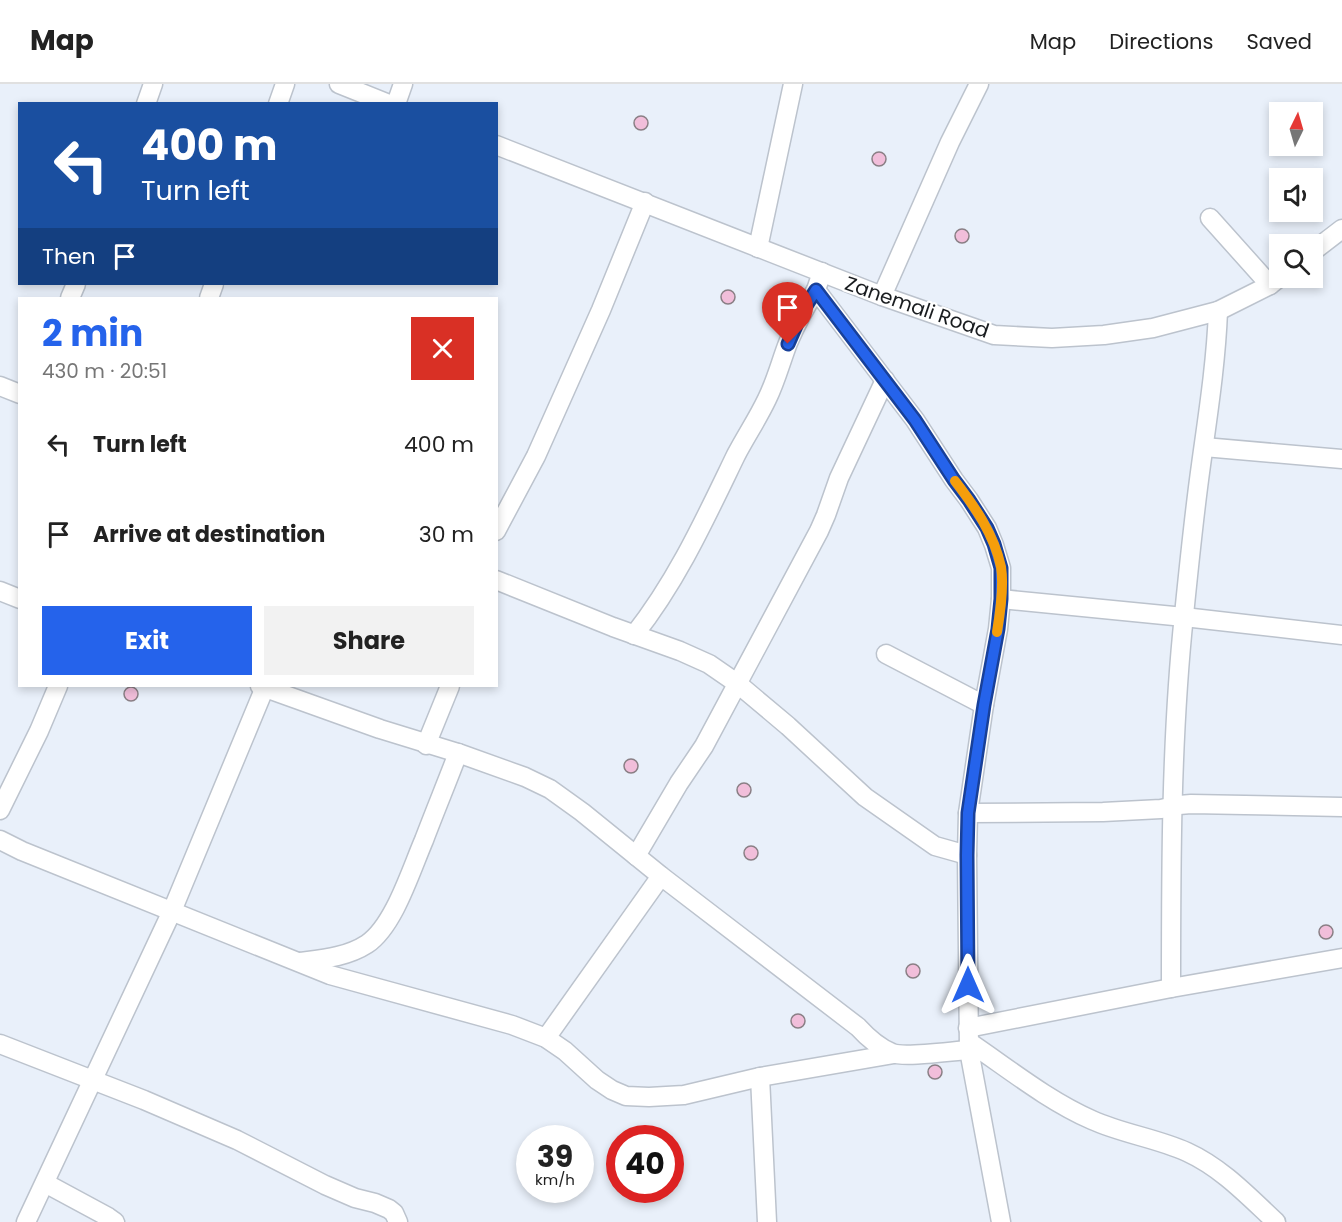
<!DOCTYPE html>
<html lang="en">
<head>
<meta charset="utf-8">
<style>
	:root { --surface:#fff; --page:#f2f2f2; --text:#222; --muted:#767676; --line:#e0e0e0; --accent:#2563eb }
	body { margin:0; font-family:Poppins,sans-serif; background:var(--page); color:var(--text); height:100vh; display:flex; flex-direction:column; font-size:22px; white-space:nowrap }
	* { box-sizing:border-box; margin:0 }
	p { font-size:20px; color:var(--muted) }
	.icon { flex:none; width:33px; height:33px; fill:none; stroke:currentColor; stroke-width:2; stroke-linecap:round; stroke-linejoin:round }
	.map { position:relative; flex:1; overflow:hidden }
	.drawer { position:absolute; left:18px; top:213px; width:480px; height:390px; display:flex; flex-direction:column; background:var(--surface); border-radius:0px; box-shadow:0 3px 9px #0003 }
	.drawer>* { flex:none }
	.guide { position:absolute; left:18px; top:18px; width:480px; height:183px; border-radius:0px; box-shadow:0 3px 9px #0003; background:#1a4fa0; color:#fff; overflow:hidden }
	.needle { width:39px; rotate:5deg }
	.fabs { position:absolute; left:1269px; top:18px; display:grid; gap:12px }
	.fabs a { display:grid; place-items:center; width:54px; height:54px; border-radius:0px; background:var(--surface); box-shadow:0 3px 9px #0003; font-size:30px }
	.speed { position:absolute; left:516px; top:1041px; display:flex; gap:12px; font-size:30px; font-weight:700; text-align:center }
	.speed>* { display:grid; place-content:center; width:78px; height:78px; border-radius:50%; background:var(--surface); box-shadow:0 3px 9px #0003; line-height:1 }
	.speed small { font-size:15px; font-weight:400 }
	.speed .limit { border:9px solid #d22; background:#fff; color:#111 }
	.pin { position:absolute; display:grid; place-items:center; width:51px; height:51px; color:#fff; margin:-62px -26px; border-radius:50% 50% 50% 0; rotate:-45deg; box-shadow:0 0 6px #0007 }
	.pin .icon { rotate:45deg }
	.me { position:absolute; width:66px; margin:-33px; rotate:0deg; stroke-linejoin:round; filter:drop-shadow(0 0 4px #0008) }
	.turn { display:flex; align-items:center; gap:21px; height:126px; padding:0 24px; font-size:27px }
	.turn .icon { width:78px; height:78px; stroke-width:2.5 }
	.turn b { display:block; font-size:42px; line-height:51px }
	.then { display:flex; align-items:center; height:57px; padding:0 24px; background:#0003; gap:12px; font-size:22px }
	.round { display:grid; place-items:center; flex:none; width:63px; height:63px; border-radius:0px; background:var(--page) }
	.overview { display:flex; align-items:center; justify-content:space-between; height:102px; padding:0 24px }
	h1 { font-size:36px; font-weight:700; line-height:45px; color:var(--accent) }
	.action { display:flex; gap:12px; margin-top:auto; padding:12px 24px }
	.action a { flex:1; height:69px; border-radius:0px; background:var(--accent); color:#fff; font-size:24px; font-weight:700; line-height:69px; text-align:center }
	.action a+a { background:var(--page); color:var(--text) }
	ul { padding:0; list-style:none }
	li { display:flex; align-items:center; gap:18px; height:90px; padding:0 24px }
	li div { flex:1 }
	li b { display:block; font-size:22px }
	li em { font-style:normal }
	header { display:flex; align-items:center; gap:36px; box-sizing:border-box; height:84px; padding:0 30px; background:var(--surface); border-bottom:2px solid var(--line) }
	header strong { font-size:28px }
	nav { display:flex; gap:33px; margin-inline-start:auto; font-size:21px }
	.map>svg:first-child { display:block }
</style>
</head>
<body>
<header>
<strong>Map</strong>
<nav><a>Map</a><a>Directions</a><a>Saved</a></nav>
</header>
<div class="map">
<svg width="1342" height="1138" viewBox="0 0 1342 1138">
	<rect width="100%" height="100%" fill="#e9f0fa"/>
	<!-- building -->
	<g fill="#f1beda" stroke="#8a7f85" stroke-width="1.5">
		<circle cx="641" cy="39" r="7"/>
		<circle cx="879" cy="75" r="7"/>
		<circle cx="962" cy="152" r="7"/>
		<circle cx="728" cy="213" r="7"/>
		<circle cx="131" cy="610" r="7"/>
		<circle cx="631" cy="682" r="7"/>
		<circle cx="744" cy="706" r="7"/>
		<circle cx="751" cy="769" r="7"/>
		<circle cx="1326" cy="848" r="7"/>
		<circle cx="913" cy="887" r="7"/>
		<circle cx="798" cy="937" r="7"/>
		<circle cx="935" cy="988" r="7"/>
	</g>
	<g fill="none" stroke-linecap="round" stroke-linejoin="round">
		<defs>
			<g id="minor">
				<polyline points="339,0 389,20"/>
				<polyline points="146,20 153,0"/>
				<polyline points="278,20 285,0"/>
				<polyline points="396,20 403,0"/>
				<polyline points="496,61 882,212 994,251 1052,254 1104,251 1153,244 1218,227 1270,201 1280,193"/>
				<polyline points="1210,134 1270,201"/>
				<polyline points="758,164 793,0"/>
				<polyline points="1312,168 1342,145"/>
				<polyline points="822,188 816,206 915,336 954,396 969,416 987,444 994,461 1001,484 1001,515 998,545 984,621 968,729 967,771 969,966 1001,1138"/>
				<polyline points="882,212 950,58 979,0"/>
				<polyline points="70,214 76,200"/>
				<polyline points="209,214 214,200"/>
				<polyline points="0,302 20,310"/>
				<polyline points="1204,363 1342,375"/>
				<polyline points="496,447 536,372 601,226 645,118"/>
				<polyline points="496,496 613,543 680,567 709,580 738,600 788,642 865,713 935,762 967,771"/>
				<polyline points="0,507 20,515"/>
				<polyline points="1001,515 1184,533 1342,551"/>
				<path d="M634,551C677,497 706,433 736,371C746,352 758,334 767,315C776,297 781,277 788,259C796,240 805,223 816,206"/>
				<polyline points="886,570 984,621"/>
				<path d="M260,602L380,645L458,669L525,693L550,705L582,728L661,792L858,943C868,954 878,963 892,969C905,974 952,967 969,966"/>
				<polyline points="426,661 450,602"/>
				<polyline points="0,726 39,647 58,602"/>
				<polyline points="968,729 1103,728 1161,725 1179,721 1191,720 1342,723"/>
				<polyline points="0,756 22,767 330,891 512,941 546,954 565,967 597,996 612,1006 626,1012 649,1013 684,1011 760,993 894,970"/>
				<polyline points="636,772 679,699 704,662 819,447 826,431 839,394 885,296"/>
				<path d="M300,878C323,875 347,873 367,860C394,842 411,786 424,756C435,727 447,698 458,669"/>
				<path d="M1171,904C1171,780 1171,655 1184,531C1189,481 1194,431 1201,381C1208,330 1216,279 1218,227"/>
				<polyline points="968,944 1171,904 1342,874"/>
				<polyline points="546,954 661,792"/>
				<path d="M969,958C1009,985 1047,1016 1092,1036C1123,1050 1156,1054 1187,1068C1222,1084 1248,1112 1276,1138"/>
				<polyline points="0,960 144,1016 237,1056 325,1101 355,1114 375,1119 389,1125 394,1129 398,1138"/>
				<polyline points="760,993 767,1138"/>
				<polyline points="45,1099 108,1133 115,1138"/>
				<polyline points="26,1138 172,827 265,603"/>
			</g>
		</defs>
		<!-- minor casing -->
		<use href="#minor" stroke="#bcc3cd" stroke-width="21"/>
		<!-- minor -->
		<use href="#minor" stroke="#fff" stroke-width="18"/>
	</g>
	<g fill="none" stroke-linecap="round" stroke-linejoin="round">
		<defs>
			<polyline id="route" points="788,260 802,228 816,206 915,336 954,396 969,416 987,444 994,460 1001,484 1001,515 998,545 984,621 968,729 967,771 968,901"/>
		</defs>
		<!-- route casing -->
		<use href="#route" stroke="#184099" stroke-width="15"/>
		<!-- route -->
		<use href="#route" stroke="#2563eb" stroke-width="10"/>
		<!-- slow -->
		<path stroke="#f59e0b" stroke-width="10" d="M955,397C975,423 994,450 1001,483C1004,501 1000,530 997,548"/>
	</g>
	<g text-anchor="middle" stroke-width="4.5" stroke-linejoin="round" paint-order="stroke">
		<!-- street labels -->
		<g font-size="20" fill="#191c1f" stroke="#fff">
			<text transform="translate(917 223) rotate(19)" y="7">Zanemali Road</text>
		</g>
	</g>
</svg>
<div class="fabs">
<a><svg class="needle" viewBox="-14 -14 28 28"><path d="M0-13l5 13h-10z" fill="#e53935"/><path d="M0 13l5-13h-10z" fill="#767676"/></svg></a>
<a><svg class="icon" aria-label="sound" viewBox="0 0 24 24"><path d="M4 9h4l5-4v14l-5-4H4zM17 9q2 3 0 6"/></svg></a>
<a><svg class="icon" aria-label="search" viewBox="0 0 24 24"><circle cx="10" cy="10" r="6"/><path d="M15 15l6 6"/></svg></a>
</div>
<div class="speed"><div>39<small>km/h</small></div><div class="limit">40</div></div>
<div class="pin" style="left:788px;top:260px;background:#d93025"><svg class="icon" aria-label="arrive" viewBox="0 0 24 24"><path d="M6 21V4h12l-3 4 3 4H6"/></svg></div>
<svg class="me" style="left:968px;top:901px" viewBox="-20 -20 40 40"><path d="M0-17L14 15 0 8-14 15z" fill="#2563eb" stroke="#fff" stroke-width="4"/></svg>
<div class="guide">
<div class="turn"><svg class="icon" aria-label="left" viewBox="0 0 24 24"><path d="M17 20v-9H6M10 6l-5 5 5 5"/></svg><div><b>400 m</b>Turn left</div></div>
<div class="then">Then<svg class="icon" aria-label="arrive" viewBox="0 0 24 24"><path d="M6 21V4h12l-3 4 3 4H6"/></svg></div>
</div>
<section class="drawer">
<div class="overview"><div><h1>2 min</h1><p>430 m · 20:51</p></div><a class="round" style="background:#d93025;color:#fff"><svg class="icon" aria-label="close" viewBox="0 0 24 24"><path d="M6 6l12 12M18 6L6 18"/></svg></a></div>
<ul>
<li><svg class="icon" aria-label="left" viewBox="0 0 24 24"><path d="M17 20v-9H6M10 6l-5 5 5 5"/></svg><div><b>Turn left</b></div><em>400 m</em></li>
<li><svg class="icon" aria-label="arrive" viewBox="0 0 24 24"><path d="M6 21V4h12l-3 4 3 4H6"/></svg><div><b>Arrive at destination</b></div><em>30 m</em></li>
</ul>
<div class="action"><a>Exit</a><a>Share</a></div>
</section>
</div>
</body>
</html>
